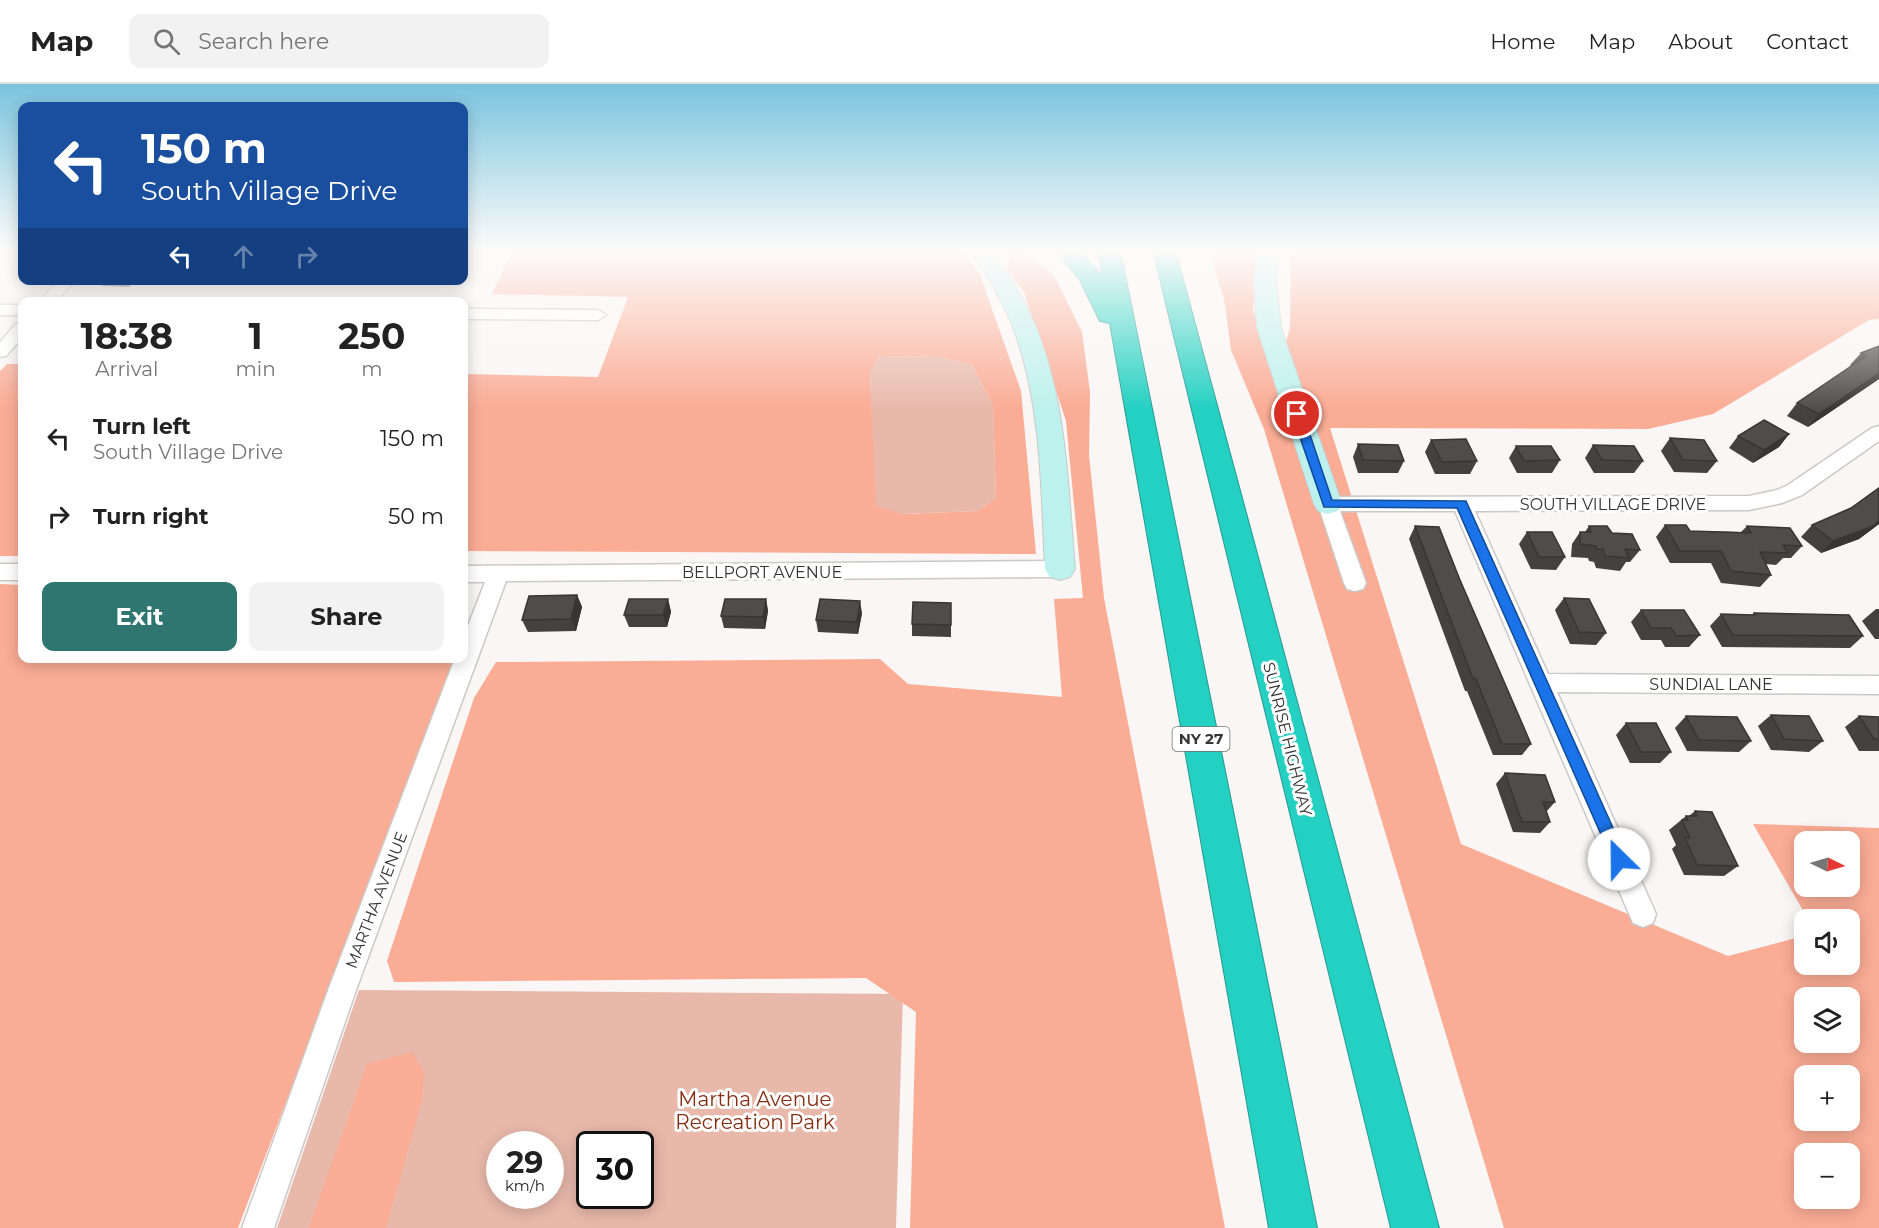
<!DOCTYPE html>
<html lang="en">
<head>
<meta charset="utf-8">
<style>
	:root { --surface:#fff; --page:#f2f2f2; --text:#222; --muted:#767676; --line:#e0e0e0; --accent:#2e766f }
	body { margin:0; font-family:Montserrat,sans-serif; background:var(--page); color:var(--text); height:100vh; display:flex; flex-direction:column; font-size:22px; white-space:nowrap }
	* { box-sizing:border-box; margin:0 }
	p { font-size:20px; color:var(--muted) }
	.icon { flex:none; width:33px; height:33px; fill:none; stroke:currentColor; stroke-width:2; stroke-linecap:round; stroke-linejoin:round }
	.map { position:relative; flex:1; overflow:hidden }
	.side { position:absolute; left:18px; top:213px; width:450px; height:366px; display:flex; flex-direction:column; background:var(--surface); border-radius:12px; box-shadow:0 3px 15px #0003 }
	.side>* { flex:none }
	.guide { position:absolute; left:18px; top:18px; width:450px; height:183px; border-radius:12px; box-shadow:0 3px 15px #0003; background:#1a4fa0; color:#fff; overflow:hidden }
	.needle { width:39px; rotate:95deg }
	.buttons { position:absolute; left:1794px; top:747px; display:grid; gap:12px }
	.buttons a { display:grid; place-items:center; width:66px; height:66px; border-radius:12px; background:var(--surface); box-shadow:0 3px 15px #0003; font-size:30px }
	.speed { position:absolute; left:486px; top:1047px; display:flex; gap:12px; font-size:30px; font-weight:700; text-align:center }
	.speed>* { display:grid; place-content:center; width:78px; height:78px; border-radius:50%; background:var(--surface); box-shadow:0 3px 15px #0003; line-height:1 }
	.speed small { font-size:15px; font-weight:400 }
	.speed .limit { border:3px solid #111; border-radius:9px; background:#fff; color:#111 }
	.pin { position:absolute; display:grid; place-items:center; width:51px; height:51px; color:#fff; margin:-26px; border:3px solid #fff; border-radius:50%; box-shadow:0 2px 6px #0007 }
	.me { position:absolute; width:66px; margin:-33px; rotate:337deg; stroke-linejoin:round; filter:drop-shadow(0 0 4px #0008) }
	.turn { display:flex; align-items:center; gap:21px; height:126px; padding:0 24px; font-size:27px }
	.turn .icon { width:78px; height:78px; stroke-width:2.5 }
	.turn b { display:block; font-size:42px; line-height:51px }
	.lanes { display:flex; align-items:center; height:57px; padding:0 24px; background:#0003; justify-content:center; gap:30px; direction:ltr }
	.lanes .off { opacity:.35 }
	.eta { display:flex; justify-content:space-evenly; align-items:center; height:102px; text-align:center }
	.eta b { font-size:36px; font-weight:700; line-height:42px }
	.primary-button { display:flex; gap:12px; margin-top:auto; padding:12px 24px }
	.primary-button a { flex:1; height:69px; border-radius:12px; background:var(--accent); color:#fff; font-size:24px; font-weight:700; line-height:69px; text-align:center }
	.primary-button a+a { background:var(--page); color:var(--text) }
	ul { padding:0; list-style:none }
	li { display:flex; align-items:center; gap:18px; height:78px; padding:0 24px }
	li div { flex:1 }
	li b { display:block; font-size:22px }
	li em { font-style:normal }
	header { display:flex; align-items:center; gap:36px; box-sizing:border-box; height:84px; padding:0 30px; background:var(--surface); border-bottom:2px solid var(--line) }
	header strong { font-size:28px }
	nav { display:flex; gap:33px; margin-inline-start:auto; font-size:21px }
	.search { width:420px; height:54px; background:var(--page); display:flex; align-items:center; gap:15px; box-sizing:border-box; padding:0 21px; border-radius:12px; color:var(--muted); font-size:22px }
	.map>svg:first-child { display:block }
</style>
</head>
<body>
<header>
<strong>Map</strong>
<div class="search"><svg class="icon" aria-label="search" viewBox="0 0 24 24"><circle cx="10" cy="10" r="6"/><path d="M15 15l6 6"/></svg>Search here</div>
<nav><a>Home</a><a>Map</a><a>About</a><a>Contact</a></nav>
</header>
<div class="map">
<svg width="1879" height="1144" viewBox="0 0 1879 1144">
	<rect width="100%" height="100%" fill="#faf6f5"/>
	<!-- green -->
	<g fill="#e8b9ab" fill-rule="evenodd">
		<polygon points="879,272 939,273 972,281 993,322 996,414 978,427 902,430 875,423 870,289"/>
		<path d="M359,906L903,910L896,1144H277ZM500,1060H550V1112H500ZM590,1060H640V1112H590Z"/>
	</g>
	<!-- forest -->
	<g fill="#faac95" fill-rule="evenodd">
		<path d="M513,166H963L980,191L1021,307L1036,470L464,467V290L598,293L628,213L492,210ZM879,272L939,273L972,281L993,322L996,414L978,427L903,430L876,422L870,289Z"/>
		<polygon points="1009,166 1020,166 1054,191 1082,248 1090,308 1089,371 1104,514 1225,1144 910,1144 916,928 866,894 394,898 387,877 474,614 496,578 880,575 908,600 1062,613 1054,515 1083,514 1066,337 1024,208 1008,187"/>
		<path d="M1217,166H1259L1253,227L1277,291L1290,244L1291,166H1879V235L1869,236L1713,330L1648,345L1330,344L1461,760L1728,872L1804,852V880H1850V836L1808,835L1753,740L1879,744V1144H1504L1264,345L1231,266L1224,215L1210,172ZM1804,758H1850V802H1804ZM1804,914H1850V958H1804ZM1804,992H1850V1036H1804ZM1804,1070H1850V1114H1804Z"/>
		<polygon points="7,280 22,280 22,472 0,472 0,287"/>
		<polygon points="0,500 22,501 22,574 455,575 238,1144 0,1144"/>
		<polygon points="412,968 424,988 422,1016 386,1144 309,1144 367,980"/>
	</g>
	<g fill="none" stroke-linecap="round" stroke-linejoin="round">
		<defs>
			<g id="street">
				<polygon points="58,196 75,196 56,218 39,218"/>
				<rect x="0" y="221" width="22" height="10"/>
				<polygon points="464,225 598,226 606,231 598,236 464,235"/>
				<polygon points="22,239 22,254 6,272 0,273 0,258 16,240"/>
				<polygon points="1879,342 1879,357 1802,411 1782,419 1749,426 1475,427 1548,590 1879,592 1879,610 1557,608 1656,830 1653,839 1643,843 1633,839 1455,427 1340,427 1366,499 1363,505 1355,507 1347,505 1344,499 1318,420 1321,415 1328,413 1749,412 1777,406 1788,401 1872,344"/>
				<polygon points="1060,477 1067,480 1071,485 1067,490 1060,493 506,497 355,909 274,1144 242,1144 327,909 455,574 464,574 464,552 485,498 464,498 464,482"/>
				<rect x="0" y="480" width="22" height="16"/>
			</g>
			<g id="secondary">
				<path d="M970,166H992C1009,191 1026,217 1037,246C1067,321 1068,405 1075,485L1070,493L1060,496L1050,493L1045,485C1041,406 1042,322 1014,246C1003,217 987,191 970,166Z"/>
				<polygon points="1257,166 1279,166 1276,199 1281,244 1342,420 1338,427 1328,430 1318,427 1314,420 1257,244 1254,199"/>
			</g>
			<g id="highway">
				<polygon points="1056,166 1080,166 1103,194 1098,166 1120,166 1317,1144 1269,1144 1110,239 1100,237 1080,196"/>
				<polygon points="1153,166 1175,166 1439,1144 1391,1144"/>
			</g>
		</defs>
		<!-- street casing -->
		<use href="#street" stroke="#ccc8c7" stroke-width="3"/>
		<!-- secondary casing -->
		<use href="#secondary" stroke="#ccc8c7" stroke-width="2"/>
		<!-- highway casing -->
		<use href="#highway" stroke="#299990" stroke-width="2"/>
		<!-- street -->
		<use href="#street" fill="#fff" fill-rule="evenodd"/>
		<!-- secondary -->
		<use href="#secondary" fill="#bdf1ed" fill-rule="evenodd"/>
		<!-- highway -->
		<use href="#highway" fill="#23d0c2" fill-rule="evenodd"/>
	</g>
	<!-- wall -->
	<g fill="#454141">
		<polygon points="98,196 134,196 129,203 102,202"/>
		<polygon points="1879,262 1879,295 1808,343 1787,332 1797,319 1852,282 1850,281 1861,269"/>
		<polygon points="1789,350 1779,363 1753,379 1729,364 1738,352"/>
		<polygon points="1670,354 1717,377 1707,389 1674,388 1661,367"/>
		<polygon points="1431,356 1477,377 1470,390 1435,390 1425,368"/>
		<polygon points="1358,360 1404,377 1398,389 1358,389 1353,373"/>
		<polygon points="1593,361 1643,377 1634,389 1594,389 1585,374"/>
		<polygon points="1516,362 1560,376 1552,389 1517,389 1509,374"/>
		<polygon points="1879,404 1879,440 1859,455 1821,469 1801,453 1812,441 1851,424"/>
		<polygon points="1665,441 1690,447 1741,448 1747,442 1802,462 1791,474 1783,474 1776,481 1766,480 1771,491 1760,503 1721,499 1711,479 1670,479 1656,453"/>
		<polygon points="1415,442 1460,496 1531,660 1522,671 1493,671 1467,607 1465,607 1409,455"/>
		<polygon points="1589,442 1612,449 1640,466 1630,478 1626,478 1620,487 1596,484 1594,478 1589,477 1588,474 1571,473 1572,460 1580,448 1585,448"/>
		<polygon points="1527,448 1565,473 1556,486 1531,485 1519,460"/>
		<polygon points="577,511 582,523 576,547 528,548 522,536"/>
		<polygon points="1564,514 1606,549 1596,561 1570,560 1555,526"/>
		<polygon points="668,515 671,528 667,543 629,543 624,531"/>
		<polygon points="766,515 768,527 765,545 724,544 721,532"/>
		<polygon points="951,519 951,553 912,552 912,540"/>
		<polygon points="1876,525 1879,525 1879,555 1875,555 1862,537"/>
		<polygon points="1641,526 1700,551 1689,563 1665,563 1661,556 1641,556 1631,538"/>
		<polygon points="862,529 858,550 818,548 816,536"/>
		<polygon points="1754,529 1863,552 1850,564 1722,563 1710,542 1721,530 1752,531"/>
		<polygon points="1771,631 1823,657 1809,668 1771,666 1758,642"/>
		<polygon points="1686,632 1751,657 1739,668 1687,667 1675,644"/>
		<polygon points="1859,632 1879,633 1879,667 1859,667 1845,643"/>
		<polygon points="1626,639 1671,668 1660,679 1630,679 1616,651"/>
		<polygon points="1505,689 1555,718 1546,728 1550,738 1540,749 1513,748 1496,700"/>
		<polygon points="1695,727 1738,782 1724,792 1684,791 1672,765 1676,761 1669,746 1686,732 1689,732"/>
	</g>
	<!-- shaded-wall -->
	<g fill="#383535">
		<polygon points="124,196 134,196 129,203"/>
		<polygon points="1879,289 1879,295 1808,343 1819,330"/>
		<polygon points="1789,350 1779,363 1753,379 1764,366"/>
		<polygon points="1879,437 1879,440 1859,455 1821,469 1833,457"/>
		<polygon points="577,511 582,523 576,547 571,535"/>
		<polygon points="668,515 671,528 667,543 663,531"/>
		<polygon points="766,515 768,527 765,545 763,533"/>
		<polygon points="860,517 862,529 858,550 857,538"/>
	</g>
	<!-- building -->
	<g fill="#504c4c" stroke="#383535" stroke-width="1.5">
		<polygon points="1879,262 1879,289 1819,330 1797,319 1866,272 1861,269"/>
		<polygon points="1764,336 1789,350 1764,366 1738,352"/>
		<polygon points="1670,354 1704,356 1717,377 1683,376"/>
		<polygon points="1466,355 1477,377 1442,378 1431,356"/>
		<polygon points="1358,360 1398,361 1404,377 1363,376"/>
		<polygon points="1593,361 1634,362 1643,377 1602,376"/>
		<polygon points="1516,362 1551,362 1560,376 1524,377"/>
		<polygon points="1879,404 1879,437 1871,443 1833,457 1812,441 1851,424"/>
		<polygon points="1665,441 1686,441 1690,447 1751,449 1747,442 1790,444 1802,462 1783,461 1788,469 1760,468 1771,491 1731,487 1721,467 1680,467"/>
		<polygon points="1415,442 1439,443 1460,496 1531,660 1502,660 1476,595 1473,595"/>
		<polygon points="1589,442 1607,442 1612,449 1632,450 1640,466 1625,465 1629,474 1605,472 1603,465 1597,465 1596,462 1580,460 1580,448 1591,448"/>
		<polygon points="1527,448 1552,448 1565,473 1539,473"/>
		<polygon points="577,511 571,535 522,536 529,512"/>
		<polygon points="1564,514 1589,515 1606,549 1579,548"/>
		<polygon points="629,515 668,515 663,531 624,531"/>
		<polygon points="725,515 766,515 763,533 721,532"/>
		<polygon points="820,515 860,517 857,538 816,536"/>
		<polygon points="913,518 951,519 951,541 912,540"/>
		<polygon points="1641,526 1684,526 1700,551 1676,552 1671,544 1651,544"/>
		<polygon points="1754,529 1849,531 1863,552 1733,551 1721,530 1755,531"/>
		<polygon points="1771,631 1809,632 1823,657 1784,655"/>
		<polygon points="1686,632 1737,633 1751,657 1699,656"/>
		<polygon points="1859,632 1879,633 1879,656 1874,655"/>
		<polygon points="1626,639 1656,639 1671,668 1641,668"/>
		<polygon points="1505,689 1545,691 1555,718 1543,718 1550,738 1522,738"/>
		<polygon points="1695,727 1712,728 1738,782 1697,781 1685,754 1690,754 1682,736 1688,736 1686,732 1697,732"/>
	</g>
	<!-- sky -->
	<linearGradient id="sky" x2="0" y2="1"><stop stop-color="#7ac4de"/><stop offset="0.51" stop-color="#fdfbfa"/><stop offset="1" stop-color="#fdfbfa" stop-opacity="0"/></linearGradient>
	<rect width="1879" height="326" fill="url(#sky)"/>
	<!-- route -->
	<polygon fill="#1a73e8" stroke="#114b97" stroke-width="1.5" points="1297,327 1303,330 1332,416 1466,417 1627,775 1625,780 1619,782 1614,780 1457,424 1324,423 1292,330"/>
	<g text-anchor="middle" stroke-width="6" stroke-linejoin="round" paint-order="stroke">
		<!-- shield labels -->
		<rect fill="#fff" stroke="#727070" stroke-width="1.5" x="1172.5" y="643" width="57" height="24" rx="4.5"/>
		<g font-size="15" font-weight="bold" fill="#353333">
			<text x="1201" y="660">NY 27</text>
		</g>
		<!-- street labels -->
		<g font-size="16" fill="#353333" stroke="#fff">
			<text x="1613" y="426">SOUTH VILLAGE DRIVE</text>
			<text x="762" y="494">BELLPORT AVENUE</text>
			<text x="1711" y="606">SUNDIAL LANE</text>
			<text transform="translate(1288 655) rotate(76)" y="6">SUNRISE HIGHWAY</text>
			<text transform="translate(376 816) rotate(-69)" y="6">MARTHA AVENUE</text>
		</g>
		<!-- near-park labels -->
		<g font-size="20" fill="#862d10" stroke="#fff">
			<text x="755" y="1022">Martha Avenue<tspan x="755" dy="23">Recreation Park</tspan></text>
		</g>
	</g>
</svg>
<div class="buttons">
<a><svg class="needle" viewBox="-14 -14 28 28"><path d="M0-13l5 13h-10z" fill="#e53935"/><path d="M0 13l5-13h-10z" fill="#767676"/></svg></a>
<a><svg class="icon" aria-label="sound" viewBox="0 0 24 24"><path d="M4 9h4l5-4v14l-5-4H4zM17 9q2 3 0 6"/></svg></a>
<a><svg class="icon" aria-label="layers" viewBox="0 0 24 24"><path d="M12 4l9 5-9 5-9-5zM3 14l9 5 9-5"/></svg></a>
<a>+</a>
<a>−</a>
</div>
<div class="speed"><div>29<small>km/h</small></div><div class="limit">30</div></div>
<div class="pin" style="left:1297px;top:330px;background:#d93025"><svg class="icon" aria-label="arrive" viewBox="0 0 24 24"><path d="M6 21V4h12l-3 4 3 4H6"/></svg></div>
<svg class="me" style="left:1619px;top:775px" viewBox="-20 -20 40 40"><circle r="19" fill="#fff"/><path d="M0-13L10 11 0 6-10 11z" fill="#1a73e8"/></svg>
<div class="guide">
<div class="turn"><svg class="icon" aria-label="left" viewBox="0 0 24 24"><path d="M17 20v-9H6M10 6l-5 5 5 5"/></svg><div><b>150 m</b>South Village Drive</div></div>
<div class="lanes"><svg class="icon" aria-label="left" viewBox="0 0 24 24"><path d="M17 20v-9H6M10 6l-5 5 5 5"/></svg><svg class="icon off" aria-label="ahead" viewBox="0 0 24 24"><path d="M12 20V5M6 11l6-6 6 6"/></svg><svg class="icon off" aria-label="right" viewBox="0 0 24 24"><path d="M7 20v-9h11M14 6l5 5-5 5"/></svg></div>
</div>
<section class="side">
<div class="eta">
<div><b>18:38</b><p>Arrival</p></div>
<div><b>1</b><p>min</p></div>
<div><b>250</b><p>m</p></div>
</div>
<ul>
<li><svg class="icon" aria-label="left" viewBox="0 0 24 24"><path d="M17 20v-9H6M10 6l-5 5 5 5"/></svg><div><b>Turn left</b><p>South Village Drive</p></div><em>150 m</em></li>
<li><svg class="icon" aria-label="right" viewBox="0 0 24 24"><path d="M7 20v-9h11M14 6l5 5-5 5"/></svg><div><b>Turn right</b></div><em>50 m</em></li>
</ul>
<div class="primary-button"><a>Exit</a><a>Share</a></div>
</section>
</div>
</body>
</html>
